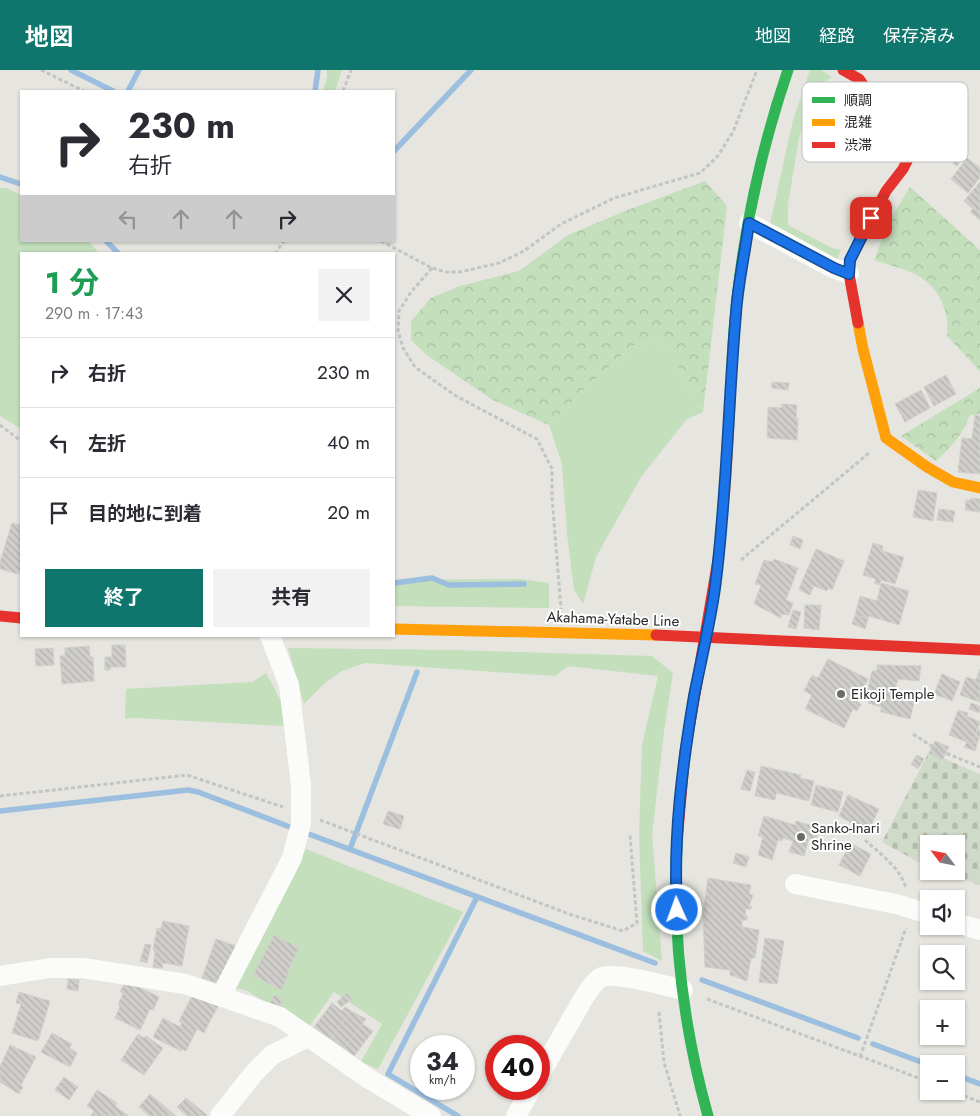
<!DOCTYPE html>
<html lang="ja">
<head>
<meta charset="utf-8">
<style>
	:root { --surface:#fff; --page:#f2f2f3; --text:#2b2b33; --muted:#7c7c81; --line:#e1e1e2; --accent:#0f766e }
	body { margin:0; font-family:Jost,"Noto Sans JP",sans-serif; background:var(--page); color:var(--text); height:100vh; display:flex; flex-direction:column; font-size:19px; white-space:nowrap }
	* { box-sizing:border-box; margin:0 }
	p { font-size:16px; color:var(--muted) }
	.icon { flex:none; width:28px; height:28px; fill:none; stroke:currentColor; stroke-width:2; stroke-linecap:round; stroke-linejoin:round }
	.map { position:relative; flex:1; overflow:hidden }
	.panel { position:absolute; left:20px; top:182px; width:375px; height:385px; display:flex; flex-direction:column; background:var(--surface); border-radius:0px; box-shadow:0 1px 4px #0004 }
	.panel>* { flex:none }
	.banner { position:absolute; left:20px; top:20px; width:375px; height:152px; border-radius:0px; box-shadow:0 1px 4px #0004; background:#fff; color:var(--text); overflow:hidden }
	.needle { width:32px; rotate:302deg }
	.controls { position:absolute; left:920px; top:765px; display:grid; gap:10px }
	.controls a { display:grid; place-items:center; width:45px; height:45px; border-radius:0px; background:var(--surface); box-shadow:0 1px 4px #0004; font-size:25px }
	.speed { position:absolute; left:410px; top:965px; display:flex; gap:10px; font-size:25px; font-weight:700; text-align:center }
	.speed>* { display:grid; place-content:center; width:65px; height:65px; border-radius:50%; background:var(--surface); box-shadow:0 1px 4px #0004; line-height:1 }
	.speed small { font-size:12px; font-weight:400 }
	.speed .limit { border:8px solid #d22; background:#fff; color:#111 }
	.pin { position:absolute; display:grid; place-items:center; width:42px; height:42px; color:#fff; margin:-21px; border-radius:10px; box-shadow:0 2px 8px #0006 }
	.me { position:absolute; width:55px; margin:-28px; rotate:358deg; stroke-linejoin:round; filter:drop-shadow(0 0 4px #0008) }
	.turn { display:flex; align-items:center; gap:18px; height:105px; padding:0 25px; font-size:22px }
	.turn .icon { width:65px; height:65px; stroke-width:2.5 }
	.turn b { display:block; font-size:35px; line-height:42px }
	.lanes { display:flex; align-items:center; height:48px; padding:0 25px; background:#0003; justify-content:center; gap:25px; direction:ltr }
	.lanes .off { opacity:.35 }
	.round { display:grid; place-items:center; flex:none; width:52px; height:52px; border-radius:0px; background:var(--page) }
	.head { display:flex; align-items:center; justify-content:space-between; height:85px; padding:0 25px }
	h1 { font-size:30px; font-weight:700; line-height:38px; color:#1e9e55 }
	.action { display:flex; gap:10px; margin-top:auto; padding:10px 25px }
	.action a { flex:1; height:58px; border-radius:0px; background:var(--accent); color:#fff; font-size:20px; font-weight:700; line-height:58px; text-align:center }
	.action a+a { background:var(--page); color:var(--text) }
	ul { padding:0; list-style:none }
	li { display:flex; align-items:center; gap:15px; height:70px; padding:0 25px; border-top:1px solid var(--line) }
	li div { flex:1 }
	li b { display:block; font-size:19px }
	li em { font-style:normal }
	header { display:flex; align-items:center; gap:30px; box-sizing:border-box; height:70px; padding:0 25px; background:var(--accent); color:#fff }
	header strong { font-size:24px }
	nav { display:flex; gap:28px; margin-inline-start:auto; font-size:18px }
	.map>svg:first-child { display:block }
</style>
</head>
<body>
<header>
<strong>地図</strong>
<nav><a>地図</a><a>経路</a><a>保存済み</a></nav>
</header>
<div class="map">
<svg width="980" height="1046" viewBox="0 0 980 1046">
	<defs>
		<pattern id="forest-crowns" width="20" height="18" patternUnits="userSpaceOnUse" patternTransform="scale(1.25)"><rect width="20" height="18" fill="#c3dfbc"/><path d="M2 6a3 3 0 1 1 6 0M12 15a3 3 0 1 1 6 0" fill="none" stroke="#a8bfa2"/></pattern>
		<pattern id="cemetery-stones" width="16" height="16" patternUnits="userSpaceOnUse" patternTransform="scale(1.25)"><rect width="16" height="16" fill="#cfdac8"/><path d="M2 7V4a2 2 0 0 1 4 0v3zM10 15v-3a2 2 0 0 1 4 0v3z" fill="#b2bbac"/></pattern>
		<pattern id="building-back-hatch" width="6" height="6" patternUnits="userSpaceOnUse" patternTransform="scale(1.25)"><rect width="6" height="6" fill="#cfceca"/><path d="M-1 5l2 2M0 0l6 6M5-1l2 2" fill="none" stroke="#b2b1ae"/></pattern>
	</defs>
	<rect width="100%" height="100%" fill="#e6e5df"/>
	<!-- grass -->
	<g fill="#c3dfbc">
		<polygon points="327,0 342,0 335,21 323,21 327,7"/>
		<polygon points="810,0 821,0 832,7 815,19 799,68 788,134 788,155 832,178 841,180 836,192 770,154 793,50"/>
		<polygon points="0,118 7,118 21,125 21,171 88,171 100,184 21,184 21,359 0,346"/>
		<polygon points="660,272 674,289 703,342 687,349 641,407 596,487 583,534 574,520 567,464 562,394 549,355 591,313 634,275"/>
		<polygon points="520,509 549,513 549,538 394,536 394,510"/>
		<polygon points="288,578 453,580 652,586 673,603 664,662 652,764 662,891 643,881 639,764 642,675 658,606 568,596 555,606 365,593 342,601 325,613 304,634"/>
		<polygon points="266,603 281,631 284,656 135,648 125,649 126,619 252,612"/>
		<polygon points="306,779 463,842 378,999 361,992 382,954 334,922 308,958 246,920 235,918"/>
	</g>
	<!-- forest -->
	<g fill="url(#forest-crowns)">
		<polygon points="705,111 727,136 703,342 674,289 660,272 634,275 591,313 549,355 493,330 428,286 411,270 411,251 431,228 460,216 519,201 568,165 625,141"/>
		<path d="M910,117L980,180V301L947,266C950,243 941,222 922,208C913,201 885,194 874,190L889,151Z"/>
		<path d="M980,318V344L970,345C961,367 953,375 936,391L901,366Z"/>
	</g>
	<!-- cemetery -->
	<polygon fill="url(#cemetery-stones)" points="929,682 980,704 980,815 937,801 956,801 956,774 929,774 929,798 882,772"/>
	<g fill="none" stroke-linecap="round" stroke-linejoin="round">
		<!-- stream -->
		<g stroke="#9cbedf" stroke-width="5.5">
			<polyline points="71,0 113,21"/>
			<polyline points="128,21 139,0"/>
			<polyline points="315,21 318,0"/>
			<polyline points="394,81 471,0"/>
			<polyline points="0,107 21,114"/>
			<polyline points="106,171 119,184"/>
			<polyline points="394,513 432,508 449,515 524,514"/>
			<polyline points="0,741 188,720 198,722 290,757"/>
			<polyline points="306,763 655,893"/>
			<polyline points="350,779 417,602"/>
			<polyline points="702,910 858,968"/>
			<polyline points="873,974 929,995"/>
			<polyline points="956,1005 980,1014"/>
			<polyline points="458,1046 388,1004 477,827"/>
		</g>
	</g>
	<!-- building -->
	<g fill="url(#building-back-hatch)" stroke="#d1d0cb">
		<polygon points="950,74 965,85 957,96 942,85"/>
		<polygon points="967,88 980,98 980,107 968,123 951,109"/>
		<polygon points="980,112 980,150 970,142 973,139 964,131"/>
		<polygon points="946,305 956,324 934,336 924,317"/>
		<polygon points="772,312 789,313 788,320 772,318"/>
		<polygon points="921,320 930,338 905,352 895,334"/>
		<polygon points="782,334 797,335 796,348 798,349 797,370 767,368 768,337 781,338"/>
		<polygon points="975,345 980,346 980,404 958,402 962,368 972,369"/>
		<polygon points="918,420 937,423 933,451 913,447"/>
		<polygon points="971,428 980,429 980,442 965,440 966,430 971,430"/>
		<polygon points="939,439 955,441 953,452 937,450"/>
		<polygon points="12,453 21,455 21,501 19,501 18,504 0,499 0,492"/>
		<polygon points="793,466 803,470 800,479 790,475"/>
		<polygon points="873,473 883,476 882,481 904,487 895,514 881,510 879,515 874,513 876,509 863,505"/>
		<polygon points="816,479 844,491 832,520 828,518 827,521 814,516 812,520 801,514"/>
		<polygon points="774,489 798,498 786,530 793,533 789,545 781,544 781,548 754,534 761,515 755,514 764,490 773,492"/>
		<polygon points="881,513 909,521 899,555 869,546 868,549 855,545 860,526 877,531"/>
		<polygon points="801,514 812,520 810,525 799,520"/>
		<polygon points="805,535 821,535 819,560 804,558"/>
		<polygon points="793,540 801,542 796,559 788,557"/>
		<polygon points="855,545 868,549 865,559 852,554"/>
		<polygon points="112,575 125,575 126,597 110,597 110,600 105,600 105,587 112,587"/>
		<polygon points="89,576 90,587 93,587 94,611 62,614 60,586 65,586 65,578"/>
		<polygon points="53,578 54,595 36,596 35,579"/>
		<polygon points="828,589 868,609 857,632 861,634 857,641 853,639 844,658 805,639 812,625 804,621 812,605 818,608"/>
		<polygon points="877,595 921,596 919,611 898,609 894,624 903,626 904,621 916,624 910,649 881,642 881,637 868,633 871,624 867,623 872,601 877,601"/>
		<polygon points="980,599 980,632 960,625 966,607 976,610"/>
		<polygon points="942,604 960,612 952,631 934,624"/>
		<polygon points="971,633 980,636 979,643 969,639"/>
		<polygon points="958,640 968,643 967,646 980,652 972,674 949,665"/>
		<polygon points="978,659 980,660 980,665 975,681 964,677 967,672 972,674"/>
		<polygon points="935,671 949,677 942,690 929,683"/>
		<polygon points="917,685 924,689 918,699 911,694"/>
		<polygon points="761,696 801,705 800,708 814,711 809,731 776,723 775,730 755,726"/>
		<polygon points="747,700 755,702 750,721 741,719"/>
		<polygon points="816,715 843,722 838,742 811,735"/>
		<polygon points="848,725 879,739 868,762 839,746"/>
		<polygon points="388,741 404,746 400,759 383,754"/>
		<polygon points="764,746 795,755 796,751 820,758 816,770 809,768 804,786 789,782 793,771 783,768 782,771 778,770 772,790 758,785 763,767 758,766"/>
		<polygon points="850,773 871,784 860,806 839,795"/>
		<polygon points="736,783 749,787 746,797 733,793"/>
		<polygon points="708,808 751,815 749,824 753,825 749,836 752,837 751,839 746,839 745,845 747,846 747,850 742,850 742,857 759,860 755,888 751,888 747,911 730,905 730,900 705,897 703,842"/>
		<polygon points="163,851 189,856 182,896 163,893 162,898 153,897 155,882 153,880 157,858 161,859"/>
		<polygon points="274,865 299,878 287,902 289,904 281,920 253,905"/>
		<polygon points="765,868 784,871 777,914 759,912"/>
		<polygon points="216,869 236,876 220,914 202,908"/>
		<polygon points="145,874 151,875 147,893 140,891"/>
		<polygon points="68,909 79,910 78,921 67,919"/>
		<polygon points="125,913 130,913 159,927 153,940 150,939 140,960 115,948 120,936 118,934 123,924 120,921"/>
		<polygon points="19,922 50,931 38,971 12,963 21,934 16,933"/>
		<polygon points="347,923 352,929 341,937 337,932"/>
		<polygon points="193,924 218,936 204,963 197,959 186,981 182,979 181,981 153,967 163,948 180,957 182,953 179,951"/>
		<polygon points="274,925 283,930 279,937 270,933"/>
		<polygon points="332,933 342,941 345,937 351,941 331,969 314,957"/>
		<polygon points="351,941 366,949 344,978 331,969"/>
		<polygon points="362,954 373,961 354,986 344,978"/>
		<polygon points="52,963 72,974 69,978 77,983 70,997 41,982"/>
		<polygon points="138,964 144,968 146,966 163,978 144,1005 121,990"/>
		<polygon points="10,975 36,987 21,1015 23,1017 19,1024 0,1012 0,997"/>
		<polygon points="64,1007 78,1017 69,1030 55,1020"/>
		<polygon points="97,1020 117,1033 115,1036 129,1046 91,1046 94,1041 87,1036"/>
		<polygon points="150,1024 176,1046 149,1046 139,1037"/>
		<polygon points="186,1028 207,1045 206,1046 187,1046 177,1037"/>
	</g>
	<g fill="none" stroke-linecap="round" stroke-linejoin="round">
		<!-- path -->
		<g stroke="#c4c4c4" stroke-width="3" stroke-dasharray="4 2.5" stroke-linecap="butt">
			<polyline points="41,0 84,21"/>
			<polyline points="343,21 351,0"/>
			<polyline points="381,171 432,198 446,202 460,202 499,193 524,181 561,154 614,128 700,103 717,87 733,62 757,0"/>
			<polyline points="275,184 284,171"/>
			<polyline points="432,198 411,222 399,241 398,261 403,278 415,297 456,326 537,369 552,399 552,427 561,539"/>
			<polyline points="0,355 21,371"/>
			<polyline points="741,490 869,383"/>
			<polyline points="913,664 938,680 980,697"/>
			<polyline points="0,726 187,705 283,737"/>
			<polyline points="320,750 572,845 623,861 637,853 630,765"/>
			<path d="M865,770C880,784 900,797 906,818"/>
			<polyline points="707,929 929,1012"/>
			<polyline points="659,942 664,992 680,1046"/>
			<polyline points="860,987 906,858"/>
			<polyline points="952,1021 980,1032"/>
		</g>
		<!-- street -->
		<g stroke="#fbfbfa" stroke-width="20">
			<polyline points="749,153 833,198 849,204"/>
			<polyline points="795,814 896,834 929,844"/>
			<polyline points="956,853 980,860"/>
			<polyline points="0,906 50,898 83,898 185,914 280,947 369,1009 431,1046"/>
			<polyline points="221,926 292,788 301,754 301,715 289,615 270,566"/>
			<path d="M539,1006L586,924C591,918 595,910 602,907C616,902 667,916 683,920"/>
			<polyline points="220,1046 254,1003 272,985 308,967"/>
			<polyline points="516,1046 531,1019"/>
		</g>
		<!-- fast -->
		<g stroke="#30b455" stroke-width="11">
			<path d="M733,275C739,182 758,88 788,0"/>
			<path d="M678,760C671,857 682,953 708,1046"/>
		</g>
		<!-- slow -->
		<g stroke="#ff9f0a" stroke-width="11">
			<polyline points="858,253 863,279 886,368 927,397 953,412 980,418"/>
			<polyline points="718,490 726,406 733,275"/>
			<polyline points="394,559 656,565"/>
		</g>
		<!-- jam -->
		<g stroke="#e5322d" stroke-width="11">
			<polyline points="843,0 859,9 907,78 909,87 903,99 886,121 850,190 849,204 858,253"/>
			<polyline points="0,546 21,548"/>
			<polyline points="656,565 980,580"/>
			<polyline points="678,760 685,682 718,490"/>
		</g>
	</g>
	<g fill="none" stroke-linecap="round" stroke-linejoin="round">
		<defs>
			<path id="route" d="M677,840C673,768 682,697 694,626C701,590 710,554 715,518C727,427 728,334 736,243C738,213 745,183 749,153L834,198L849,204L850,190L871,148"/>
		</defs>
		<!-- route casing -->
		<use href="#route" stroke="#114b97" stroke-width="12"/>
		<!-- route -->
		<use href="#route" stroke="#1a73e8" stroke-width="9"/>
	</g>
	<!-- markers -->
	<g fill="#6b6b69" stroke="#fff" stroke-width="2">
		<circle cx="841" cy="624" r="5"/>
		<circle cx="801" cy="767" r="5"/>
	</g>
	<g text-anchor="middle" stroke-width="4" stroke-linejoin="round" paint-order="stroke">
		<!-- street labels -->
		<g font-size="15" fill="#292929" stroke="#fff">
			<text transform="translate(613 549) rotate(2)" y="5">Akahama-Yatabe Line</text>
		</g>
		<!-- poi labels -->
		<g font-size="15" fill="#292929" stroke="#fff" text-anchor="start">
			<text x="851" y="629">Eikoji Temple</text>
			<text x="811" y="763">Sanko-Inari<tspan x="811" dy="17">Shrine</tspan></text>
		</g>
	</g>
	<!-- legend -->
	<rect x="802" y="12" width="166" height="80" rx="8" fill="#fff" stroke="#bfbfbf" stroke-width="1"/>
	<rect x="812" y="27" width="23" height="6" fill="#30b455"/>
	<rect x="812" y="49" width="23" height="7" fill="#ff9f0a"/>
	<rect x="812" y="72" width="23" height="6" fill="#e5322d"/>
	<g font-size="14" fill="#292929">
		<text x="844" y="35">順調</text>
		<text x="844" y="57">混雑</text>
		<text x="844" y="80">渋滞</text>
	</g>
</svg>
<div class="controls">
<a><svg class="needle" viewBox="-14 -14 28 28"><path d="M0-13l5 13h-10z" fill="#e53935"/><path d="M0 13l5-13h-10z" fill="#7c7c81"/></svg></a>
<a><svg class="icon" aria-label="sound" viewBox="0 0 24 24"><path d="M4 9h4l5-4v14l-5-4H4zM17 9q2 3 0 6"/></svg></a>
<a><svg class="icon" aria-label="search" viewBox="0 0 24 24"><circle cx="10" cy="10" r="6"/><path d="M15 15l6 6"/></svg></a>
<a>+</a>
<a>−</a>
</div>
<div class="speed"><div>34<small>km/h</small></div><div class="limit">40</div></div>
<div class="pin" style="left:871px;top:148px;background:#d93025"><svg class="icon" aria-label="arrive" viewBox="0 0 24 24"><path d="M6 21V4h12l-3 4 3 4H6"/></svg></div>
<svg class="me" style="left:677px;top:840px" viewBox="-20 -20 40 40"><circle r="17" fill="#1a73e8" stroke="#fff" stroke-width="3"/><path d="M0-11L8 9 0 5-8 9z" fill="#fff"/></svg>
<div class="banner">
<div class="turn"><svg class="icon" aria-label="right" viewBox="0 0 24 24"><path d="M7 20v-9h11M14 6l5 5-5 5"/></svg><div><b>230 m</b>右折</div></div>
<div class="lanes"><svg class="icon off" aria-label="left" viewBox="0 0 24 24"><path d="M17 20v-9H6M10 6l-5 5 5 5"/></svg><svg class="icon off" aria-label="ahead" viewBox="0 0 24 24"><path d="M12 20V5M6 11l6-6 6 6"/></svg><svg class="icon off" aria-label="ahead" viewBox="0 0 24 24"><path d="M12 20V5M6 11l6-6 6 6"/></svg><svg class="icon" aria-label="right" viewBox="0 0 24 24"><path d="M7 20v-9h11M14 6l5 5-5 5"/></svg></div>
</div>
<section class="panel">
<div class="head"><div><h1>1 分</h1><p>290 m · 17:43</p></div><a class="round"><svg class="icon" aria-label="close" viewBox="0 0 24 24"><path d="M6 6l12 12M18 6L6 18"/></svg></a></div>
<ul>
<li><svg class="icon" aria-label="right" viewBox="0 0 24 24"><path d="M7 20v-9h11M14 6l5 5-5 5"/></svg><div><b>右折</b></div><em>230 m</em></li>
<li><svg class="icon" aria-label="left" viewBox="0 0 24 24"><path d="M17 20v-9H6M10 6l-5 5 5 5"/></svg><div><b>左折</b></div><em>40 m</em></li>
<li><svg class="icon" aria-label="arrive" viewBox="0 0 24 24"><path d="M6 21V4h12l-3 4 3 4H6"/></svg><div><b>目的地に到着</b></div><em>20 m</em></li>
</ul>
<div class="action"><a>終了</a><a>共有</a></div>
</section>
</div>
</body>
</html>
